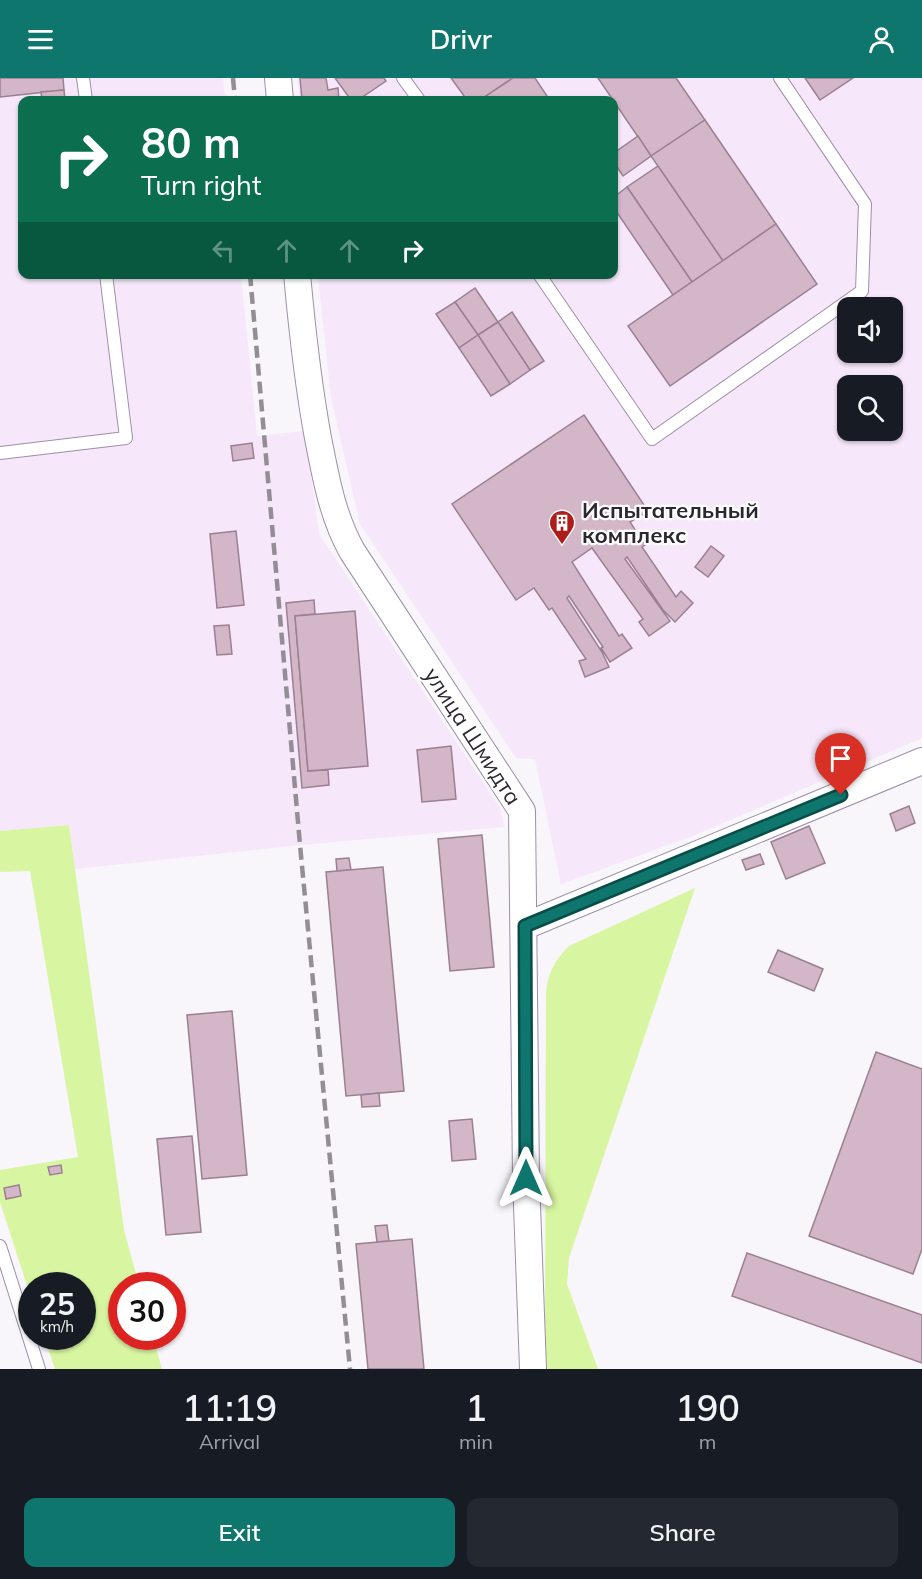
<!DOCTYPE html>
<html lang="en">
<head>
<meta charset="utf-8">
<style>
	:root { --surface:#171b24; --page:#242831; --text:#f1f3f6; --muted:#9ea1a6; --accent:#0f766e }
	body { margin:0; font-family:Mulish,sans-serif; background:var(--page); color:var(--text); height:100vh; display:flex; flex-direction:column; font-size:22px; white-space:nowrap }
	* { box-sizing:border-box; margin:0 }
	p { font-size:20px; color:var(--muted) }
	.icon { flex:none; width:33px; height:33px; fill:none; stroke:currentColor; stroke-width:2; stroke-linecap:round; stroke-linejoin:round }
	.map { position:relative; height:1291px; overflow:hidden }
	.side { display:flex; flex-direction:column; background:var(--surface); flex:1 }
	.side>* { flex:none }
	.top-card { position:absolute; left:18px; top:18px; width:600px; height:183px; border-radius:12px; box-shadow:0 2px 4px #0004; background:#0b6e4f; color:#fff; overflow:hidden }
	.controls { position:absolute; left:837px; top:219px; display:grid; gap:12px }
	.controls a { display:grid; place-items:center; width:66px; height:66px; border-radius:12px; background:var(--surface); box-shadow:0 2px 4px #0004; font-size:30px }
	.speed { position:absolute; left:18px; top:1194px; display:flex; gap:12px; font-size:30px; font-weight:700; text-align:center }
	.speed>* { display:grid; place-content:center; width:78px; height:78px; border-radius:50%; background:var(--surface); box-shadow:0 2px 4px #0004; line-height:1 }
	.speed small { font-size:15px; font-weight:400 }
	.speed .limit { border:9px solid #d22; background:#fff; color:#111 }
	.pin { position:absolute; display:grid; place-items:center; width:51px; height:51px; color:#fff; margin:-62px -26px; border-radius:50% 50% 50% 0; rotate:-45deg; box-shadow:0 0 6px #0007 }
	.pin .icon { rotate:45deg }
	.me { position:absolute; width:66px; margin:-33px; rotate:0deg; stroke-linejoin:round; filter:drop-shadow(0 0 4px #0008) }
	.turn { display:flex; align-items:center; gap:21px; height:126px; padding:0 24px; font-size:27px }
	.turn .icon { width:78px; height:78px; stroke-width:2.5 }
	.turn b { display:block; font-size:42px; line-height:51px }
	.lanes { display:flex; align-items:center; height:57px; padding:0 24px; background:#0003; justify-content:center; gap:30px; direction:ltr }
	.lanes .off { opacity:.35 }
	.eta { display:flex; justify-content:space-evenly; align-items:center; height:102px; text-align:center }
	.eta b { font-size:36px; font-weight:600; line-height:42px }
	.primary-button { display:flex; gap:12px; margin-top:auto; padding:12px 24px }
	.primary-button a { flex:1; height:69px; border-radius:12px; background:var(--accent); color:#fff; font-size:24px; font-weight:600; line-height:69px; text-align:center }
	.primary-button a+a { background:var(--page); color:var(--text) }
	header { display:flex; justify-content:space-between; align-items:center; height:78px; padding:0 24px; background:var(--accent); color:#fff; font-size:27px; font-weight:600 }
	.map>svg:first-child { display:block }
</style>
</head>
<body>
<header><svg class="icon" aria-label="menu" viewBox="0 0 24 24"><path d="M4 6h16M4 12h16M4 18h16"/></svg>Drivr<svg class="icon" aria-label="person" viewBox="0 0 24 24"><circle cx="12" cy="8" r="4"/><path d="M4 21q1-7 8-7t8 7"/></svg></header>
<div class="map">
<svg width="922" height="1291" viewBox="0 0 922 1291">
	<rect width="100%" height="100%" fill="#f8f5fb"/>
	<!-- industrial -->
	<g fill="#f6e7fa" fill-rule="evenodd">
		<polygon points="0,0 223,0 225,22 22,22 22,196 241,197 257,358 305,353 319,456 500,730 504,749 300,767 75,791 69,747 0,753"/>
		<path d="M297,0H922V660L690,759L561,806L535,681L516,680L360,446L331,320L318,197L614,196V22H300ZM848,230H892V274H848ZM848,308H892V352H848Z"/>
	</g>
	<!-- green -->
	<g fill="#d8f6a2">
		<polygon points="69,747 124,1152 139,1207 122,1208 122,1258 153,1259 162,1291 55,1291 44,1259 82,1258 82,1208 32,1208 31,1220 0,1124 0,1092 78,1079 30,793 0,794 0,753"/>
		<path d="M695,810L569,1180L567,1206L598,1291H545L546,916C548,895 554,883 569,868Z"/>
	</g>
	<!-- building -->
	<g fill="#d3b6c8" stroke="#9b8091" stroke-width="1.5">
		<polygon points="0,0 63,0 64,12 0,19"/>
		<polygon points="300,0 326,0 328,12 338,10 339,22 302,22"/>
		<polygon points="335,0 384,0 386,3 358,22 351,22"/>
		<polygon points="451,0 513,0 480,22 467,22"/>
		<polygon points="513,0 535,0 549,21 480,22"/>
		<polygon points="598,0 676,0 705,42 651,78"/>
		<polygon points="805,0 853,0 820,22"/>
		<polygon points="64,12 65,22 42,22 41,14"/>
		<polygon points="705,42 776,146 723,183 651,78"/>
		<polygon points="638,58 651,78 623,98 614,84 614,75"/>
		<polygon points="658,88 723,183 692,204 627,109"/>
		<polygon points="627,109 692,204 673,217 614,130 614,119"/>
		<polygon points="776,146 817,206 670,308 628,248"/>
		<polygon points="475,210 498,244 478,257 455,224"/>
		<polygon points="455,224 478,257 459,270 436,236"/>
		<polygon points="512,234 544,283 530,292 498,244"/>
		<polygon points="498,244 530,292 510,306 478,257"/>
		<polygon points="478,257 510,306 491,318 459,270"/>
		<polygon points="584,337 648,433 630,444 645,467 642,469 676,519 681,513 693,525 675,544 663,532 627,479 625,481 670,543 649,558 639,544 643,541 592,470 572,484 619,558 622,556 632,570 610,584 601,570 603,569 569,518 567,520 602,574 609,589 585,599 579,583 586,581 552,530 549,532 534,510 516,522 452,426"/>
		<polygon points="252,365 254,380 233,383 231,368"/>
		<polygon points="236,453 244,527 217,530 210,456"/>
		<polygon points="711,468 724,478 708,499 695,489"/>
		<polygon points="314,522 315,536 295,538 308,693 328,692 329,707 302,710 286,525"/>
		<polygon points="355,533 368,688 308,693 295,538"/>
		<polygon points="229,547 232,576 217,577 214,548"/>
		<polygon points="451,668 456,721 422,724 417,672"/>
		<polygon points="909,728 915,745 896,753 890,736"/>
		<polygon points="809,748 825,785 786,801 771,764"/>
		<polygon points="482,757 494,889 450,893 438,761"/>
		<polygon points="760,776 764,786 746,792 742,782"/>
		<polygon points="349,780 351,792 337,793 336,781"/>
		<polygon points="383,789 404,1013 346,1018 326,794"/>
		<polygon points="778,872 823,891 814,913 768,894"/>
		<polygon points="232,933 247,1097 202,1101 187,937"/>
		<polygon points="876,974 922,991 922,1171 913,1196 809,1158"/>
		<polygon points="379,1015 380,1028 362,1029 361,1017"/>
		<polygon points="472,1041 476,1081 452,1083 449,1043"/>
		<polygon points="192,1058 201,1154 166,1157 157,1061"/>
		<polygon points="61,1087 62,1095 50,1097 48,1089"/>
		<polygon points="19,1107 21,1118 6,1121 4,1110"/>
		<polygon points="387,1147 389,1163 377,1164 375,1148"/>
		<polygon points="412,1161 424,1291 368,1291 356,1166"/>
		<polygon points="747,1175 922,1237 922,1285 732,1218"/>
	</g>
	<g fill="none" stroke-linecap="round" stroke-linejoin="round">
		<defs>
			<g id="service">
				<polyline points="83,0 86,22"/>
				<polyline points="403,0 419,22"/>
				<polyline points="539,196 652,361 862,213 865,126 780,0"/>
				<polyline points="0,375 126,360 106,196"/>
				<polyline points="0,1168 39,1291"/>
			</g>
			<g id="minor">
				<polyline points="278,0 280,22"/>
				<path d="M297,196C302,251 308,306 318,360C326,400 332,437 352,473L522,733L526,1100L533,1291"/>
				<polyline points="525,848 922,683"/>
			</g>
		</defs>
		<!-- service casing -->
		<use href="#service" stroke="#9d8fa9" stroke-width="14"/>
		<!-- minor casing -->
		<use href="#minor" stroke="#9d8fa9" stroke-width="28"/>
		<!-- service -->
		<use href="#service" stroke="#fff" stroke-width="12"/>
		<!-- minor -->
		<use href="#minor" stroke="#fff" stroke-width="26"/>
		<!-- rail -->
		<g stroke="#938e96" stroke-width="4.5" stroke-dasharray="12 6" stroke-linecap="butt">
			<polyline points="233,0 235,22"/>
			<polyline points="250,196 300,767 350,1291"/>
		</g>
	</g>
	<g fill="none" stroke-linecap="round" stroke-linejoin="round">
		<defs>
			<polyline id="route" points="526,1100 525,848 841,717"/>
		</defs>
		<!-- route casing -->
		<use href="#route" stroke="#0a4d48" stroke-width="15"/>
		<!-- route -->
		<use href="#route" stroke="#0f766e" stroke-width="10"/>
	</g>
	<!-- icons -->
	<defs>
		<symbol id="building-pin" viewBox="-11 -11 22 30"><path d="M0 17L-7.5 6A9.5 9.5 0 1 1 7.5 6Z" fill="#ae1d19" stroke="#fff"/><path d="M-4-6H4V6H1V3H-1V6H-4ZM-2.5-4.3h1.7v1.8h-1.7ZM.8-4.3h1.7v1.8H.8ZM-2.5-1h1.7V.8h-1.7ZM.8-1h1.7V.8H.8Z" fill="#fff"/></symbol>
	</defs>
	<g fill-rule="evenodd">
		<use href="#building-pin" x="547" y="430" width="30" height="40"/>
	</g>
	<g text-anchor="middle" stroke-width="4.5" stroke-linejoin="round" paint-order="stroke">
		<!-- poi labels -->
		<g font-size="22" font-weight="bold" fill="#2c2630" stroke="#fff" text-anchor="start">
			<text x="582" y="440">Испытательный<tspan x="582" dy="25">комплекс</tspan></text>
		</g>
		<!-- street labels -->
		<g font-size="22" fill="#2c2630" stroke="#fff">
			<text transform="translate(473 658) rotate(57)" y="8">улица Шмидта</text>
		</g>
	</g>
</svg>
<div class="controls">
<a><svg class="icon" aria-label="sound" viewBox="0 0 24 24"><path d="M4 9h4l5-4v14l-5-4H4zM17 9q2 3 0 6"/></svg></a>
<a><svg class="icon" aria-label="search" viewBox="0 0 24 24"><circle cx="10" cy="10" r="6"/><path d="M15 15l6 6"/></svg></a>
</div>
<div class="speed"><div>25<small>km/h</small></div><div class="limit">30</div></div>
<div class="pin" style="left:841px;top:717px;background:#d93025"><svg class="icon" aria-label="arrive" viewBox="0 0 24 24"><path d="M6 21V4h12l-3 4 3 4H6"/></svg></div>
<svg class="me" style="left:526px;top:1100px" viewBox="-20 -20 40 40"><path d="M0-17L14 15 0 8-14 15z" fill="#0f766e" stroke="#fff" stroke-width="4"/></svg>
<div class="top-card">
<div class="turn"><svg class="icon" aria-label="right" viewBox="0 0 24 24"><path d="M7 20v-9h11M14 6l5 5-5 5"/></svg><div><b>80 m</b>Turn right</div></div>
<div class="lanes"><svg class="icon off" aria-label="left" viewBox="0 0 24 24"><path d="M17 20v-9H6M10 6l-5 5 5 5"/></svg><svg class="icon off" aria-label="ahead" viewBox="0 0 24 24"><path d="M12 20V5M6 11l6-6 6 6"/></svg><svg class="icon off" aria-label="ahead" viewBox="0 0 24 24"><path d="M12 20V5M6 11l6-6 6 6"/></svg><svg class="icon" aria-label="right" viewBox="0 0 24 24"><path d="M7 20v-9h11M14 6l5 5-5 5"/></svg></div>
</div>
</div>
<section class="side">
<div class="eta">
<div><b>11:19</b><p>Arrival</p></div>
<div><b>1</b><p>min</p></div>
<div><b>190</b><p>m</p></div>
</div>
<div class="primary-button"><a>Exit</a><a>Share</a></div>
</section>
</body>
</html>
